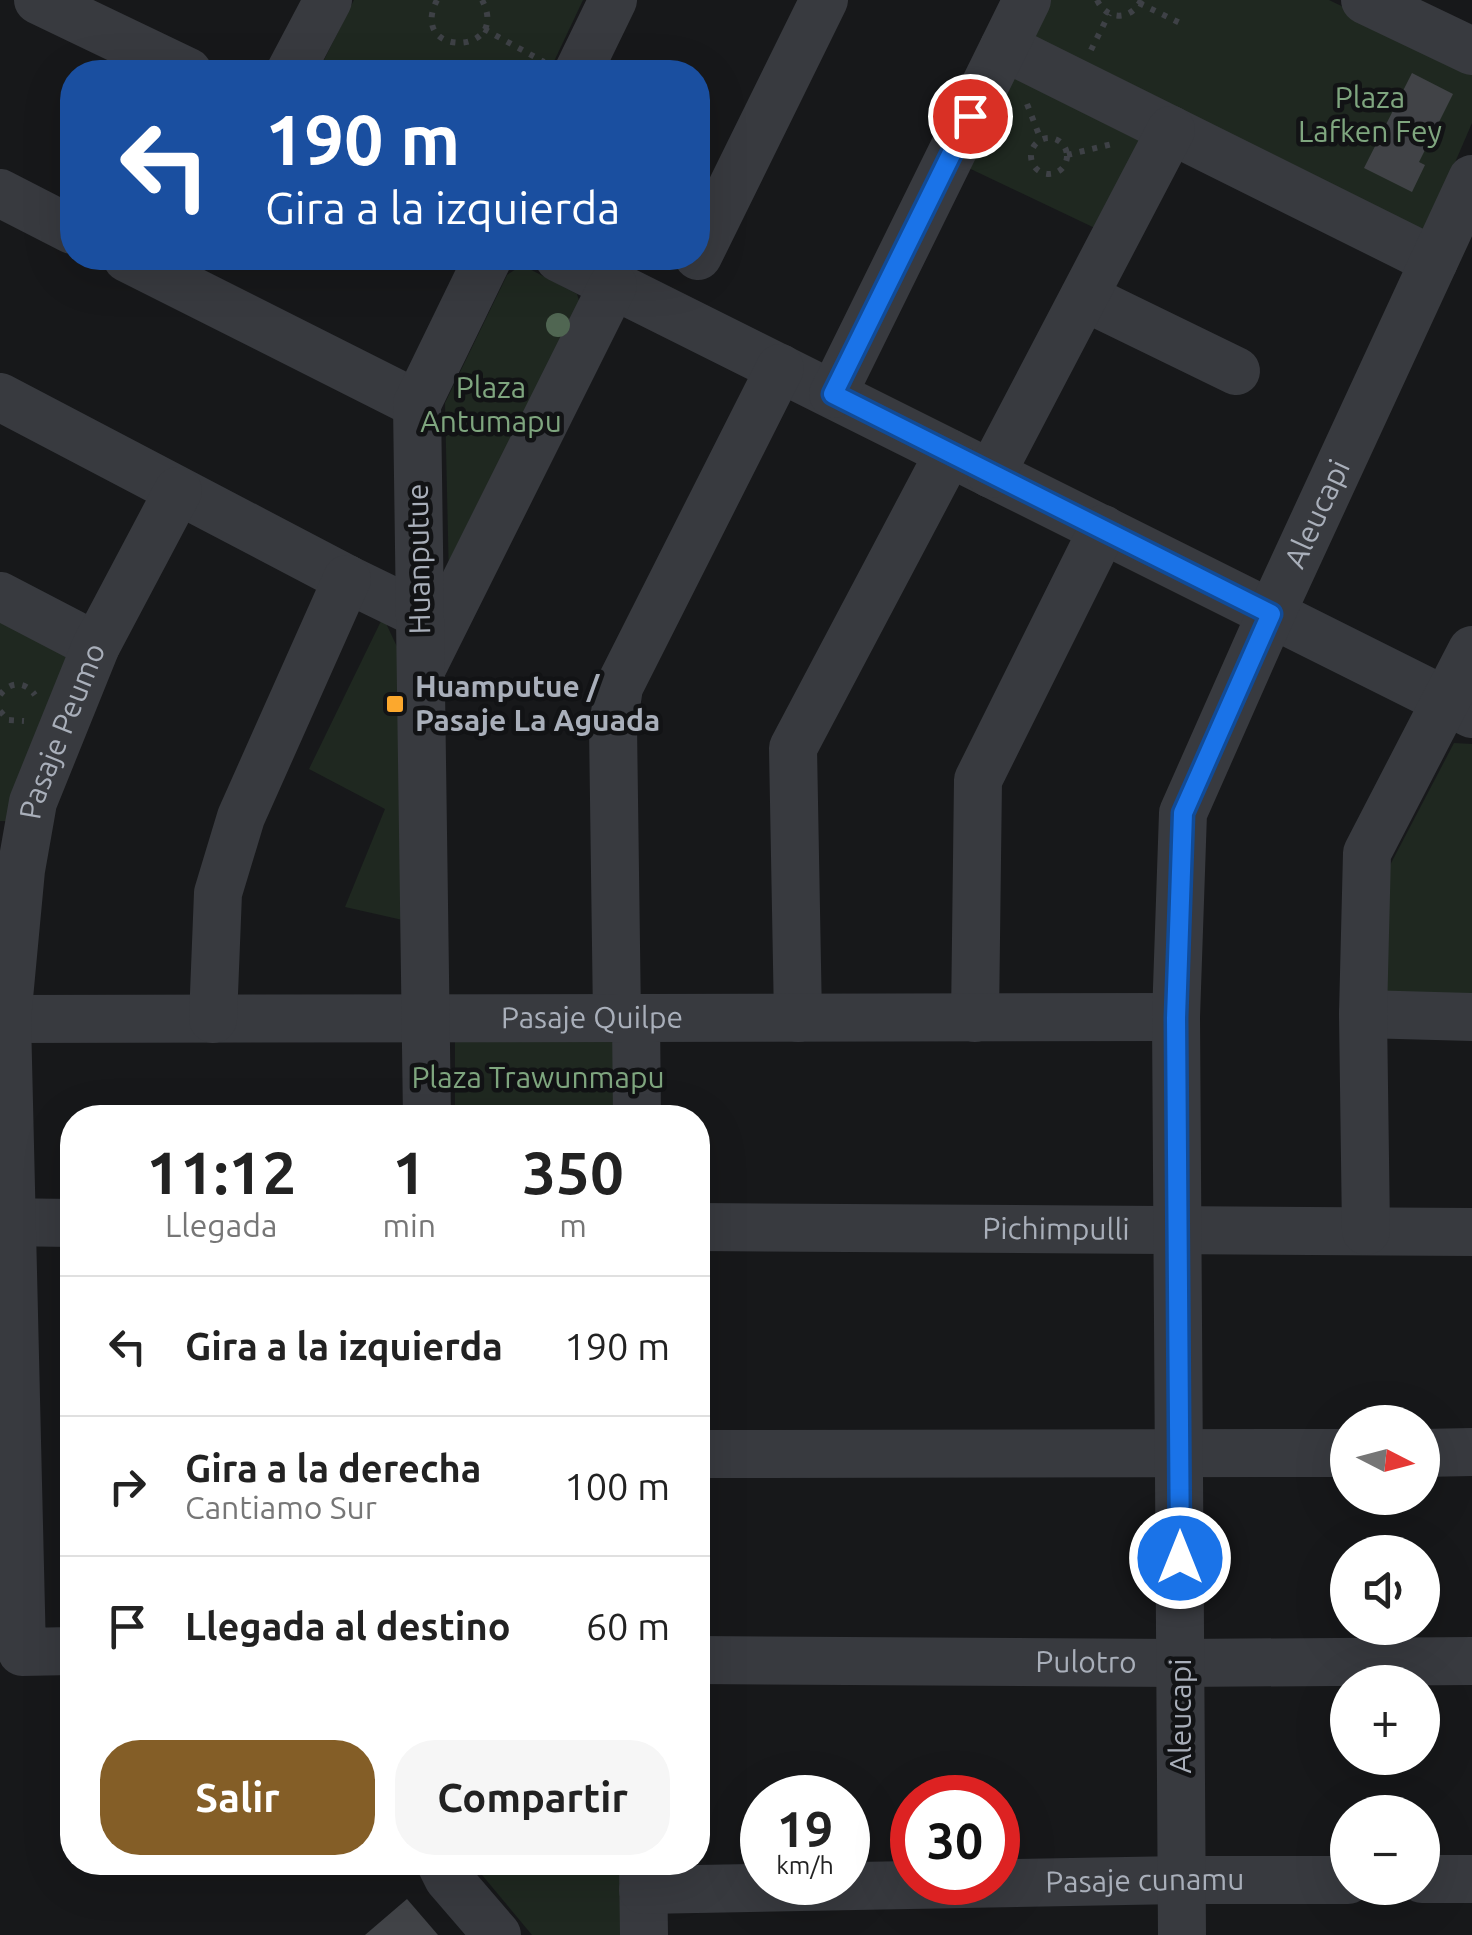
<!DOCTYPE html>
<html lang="es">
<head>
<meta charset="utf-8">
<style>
	:root { --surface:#fff; --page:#f6f6f6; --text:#222; --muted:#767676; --line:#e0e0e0; --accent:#845e27 }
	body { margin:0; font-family:Ubuntu,sans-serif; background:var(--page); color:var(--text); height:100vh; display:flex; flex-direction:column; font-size:38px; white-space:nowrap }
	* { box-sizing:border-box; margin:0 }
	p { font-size:32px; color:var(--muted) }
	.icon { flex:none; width:55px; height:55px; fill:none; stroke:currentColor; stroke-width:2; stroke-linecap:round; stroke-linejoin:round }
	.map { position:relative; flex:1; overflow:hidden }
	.details { position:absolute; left:60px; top:1105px; width:650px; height:770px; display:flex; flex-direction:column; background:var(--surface); border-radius:40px; box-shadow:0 10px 40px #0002 }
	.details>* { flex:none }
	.hud { position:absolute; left:60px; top:60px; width:650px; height:210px; border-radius:40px; box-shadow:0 10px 40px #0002; background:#1a4fa0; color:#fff; overflow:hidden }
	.needle { width:65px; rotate:96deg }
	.tools { position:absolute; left:1330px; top:1405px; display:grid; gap:20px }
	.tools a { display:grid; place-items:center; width:110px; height:110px; border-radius:50%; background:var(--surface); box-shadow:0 10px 40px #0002; font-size:50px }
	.speed { position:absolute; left:740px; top:1775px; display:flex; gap:20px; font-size:50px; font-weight:700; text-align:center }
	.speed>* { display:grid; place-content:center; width:130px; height:130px; border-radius:50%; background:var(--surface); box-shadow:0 10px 40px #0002; line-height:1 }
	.speed small { font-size:25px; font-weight:400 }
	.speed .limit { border:15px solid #d22; background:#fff; color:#111 }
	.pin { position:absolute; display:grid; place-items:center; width:85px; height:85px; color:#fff; margin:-42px; border:5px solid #fff; border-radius:50%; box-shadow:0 2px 10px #0007 }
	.me { position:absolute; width:110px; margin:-55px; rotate:0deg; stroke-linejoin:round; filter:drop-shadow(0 0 8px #0008) }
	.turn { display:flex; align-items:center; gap:35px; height:210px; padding:0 40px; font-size:45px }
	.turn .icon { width:130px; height:130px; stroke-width:2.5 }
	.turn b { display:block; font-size:70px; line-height:85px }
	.eta { display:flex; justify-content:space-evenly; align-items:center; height:170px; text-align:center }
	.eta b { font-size:60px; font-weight:700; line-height:70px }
	.button { display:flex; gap:20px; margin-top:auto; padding:20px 40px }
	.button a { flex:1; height:115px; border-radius:40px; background:var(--accent); color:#fff; font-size:40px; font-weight:700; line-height:115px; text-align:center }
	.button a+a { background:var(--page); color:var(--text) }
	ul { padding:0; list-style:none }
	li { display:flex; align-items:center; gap:30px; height:140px; padding:0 40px; border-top:2px solid var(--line) }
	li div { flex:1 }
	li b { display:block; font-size:38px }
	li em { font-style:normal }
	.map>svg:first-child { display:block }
</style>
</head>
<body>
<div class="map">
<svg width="1472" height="1935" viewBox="0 0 1472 1935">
	<rect width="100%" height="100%" fill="#17181a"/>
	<!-- green -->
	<g fill="#1f2820">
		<polygon points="354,0 583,0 549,72 318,72"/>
		<polygon points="1042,0 1329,0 1472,69 1472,123 1423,237 1021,43"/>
		<polygon points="1005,69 1149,133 1099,230 956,162"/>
		<polygon points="522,265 577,294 581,307 449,579 445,403 507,275"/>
		<polygon points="383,617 399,651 407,921 345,907 385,809 309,769"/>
		<polygon points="0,618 75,654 10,821 0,821"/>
		<polygon points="1454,743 1472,744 1472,1002 1386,999 1388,869"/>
		<rect x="455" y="1038" width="165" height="79"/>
		<polygon points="472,1863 634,1863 634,1935 532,1935"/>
	</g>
	<!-- building -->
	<g fill="#414347">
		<polygon points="1412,73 1453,94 1419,162 1425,165 1412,192 1364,168"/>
		<polygon points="407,1899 438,1935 365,1935"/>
	</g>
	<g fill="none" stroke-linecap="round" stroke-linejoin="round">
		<!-- path -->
		<g stroke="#3e4146" stroke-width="6" stroke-dasharray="5 8" stroke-linecap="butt">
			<path d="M437,0C407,58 512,56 482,0"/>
			<path d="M1097,0C1107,21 1131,21 1141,0"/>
			<polyline points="1139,3 1182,24"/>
			<polyline points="484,29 544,62"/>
			<polyline points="1091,50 1109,14"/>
			<polyline points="1027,104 1041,140"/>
			<circle cx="1049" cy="156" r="18"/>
			<polyline points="1067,155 1112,144"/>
			<path d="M0,695C10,681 25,681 35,695"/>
			<polyline points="0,711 8,720 24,721"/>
		</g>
		<!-- minor -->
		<g stroke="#383a3f" stroke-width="48">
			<polyline points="38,0 188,72"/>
			<polyline points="1365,0 1472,51"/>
			<polyline points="1004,47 1434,261"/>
			<polyline points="290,72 328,0"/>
			<polyline points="578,72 613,0"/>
			<polyline points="0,193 72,230"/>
			<polyline points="698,256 824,0"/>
			<polyline points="127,258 417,404"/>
			<polyline points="559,258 1472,714"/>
			<polyline points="1084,297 1236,371"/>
			<polyline points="833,394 1027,0"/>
			<polyline points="0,397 347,579 419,614"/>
			<polyline points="991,474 1171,130"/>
			<polyline points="0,596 96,646"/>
			<polyline points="424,664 613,285"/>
			<polyline points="1363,1014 1472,1017"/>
			<polyline points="617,1018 613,726 619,687 780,368"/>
			<polyline points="636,1018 637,1118"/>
			<polyline points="798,1018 793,748 949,453"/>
			<polyline points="975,1018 978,780 1103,529"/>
			<path id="s1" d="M7,1019L1176,1017"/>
			<polyline points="213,1019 218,893 241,817 347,579"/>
			<polyline points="427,1118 417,404 488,258"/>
			<polyline points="0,1222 72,1223"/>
			<path id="s2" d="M698,1227L1472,1232"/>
			<polyline points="1366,1231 1363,1014 1367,853 1472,650"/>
			<polyline points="1422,1453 1472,1452"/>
			<polyline points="698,1454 1348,1453"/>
			<path id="s3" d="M72,1651L22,1652L7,1019L21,870L33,802L96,646L178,491"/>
			<path id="s4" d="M698,1660L1180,1663L1472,1661"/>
			<polyline points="440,1862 448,1878 497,1935"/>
			<polyline points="643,1862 644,1935"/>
			<polyline points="1422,1879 1472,1879"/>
			<path id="s5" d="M643,1890L1181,1880H1348"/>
			<path id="s6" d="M1182,1935L1176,1017L1183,813L1271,614L1472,179"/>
		</g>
	</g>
	<!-- trees -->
	<circle fill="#506652" cx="558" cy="325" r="12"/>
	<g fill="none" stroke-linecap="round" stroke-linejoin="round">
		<defs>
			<polyline id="route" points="970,116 833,394 1271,614 1183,813 1176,1018 1180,1558"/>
		</defs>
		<!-- route casing -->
		<use href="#route" stroke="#114b97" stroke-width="25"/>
		<!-- route -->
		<use href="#route" stroke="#1a73e8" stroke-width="18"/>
	</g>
	<!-- markers -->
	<rect fill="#fca82d" stroke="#121315" stroke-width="4" x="385" y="694" width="20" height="20" rx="5"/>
	<g text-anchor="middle" stroke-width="9" stroke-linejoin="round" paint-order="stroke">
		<!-- park labels -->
		<g font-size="30" fill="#7fa67f" stroke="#121315">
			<text x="1370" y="108">Plaza<tspan x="1370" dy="34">Lafken Fey</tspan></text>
			<text x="491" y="398">Plaza<tspan x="491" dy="34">Antumapu</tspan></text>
			<text x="538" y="1088">Plaza Trawunmapu</text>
		</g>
		<!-- street labels -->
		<g font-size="30" fill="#a9afba" stroke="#121315">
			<text dy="10" stroke="none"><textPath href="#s6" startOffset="1450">Aleucapi</textPath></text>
			<text transform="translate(419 559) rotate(-91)" y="10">Huanputue</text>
			<text dy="10" stroke="none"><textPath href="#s3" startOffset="978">Pasaje Peumo</textPath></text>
			<text dy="10" stroke="none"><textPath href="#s1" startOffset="585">Pasaje Quilpe</textPath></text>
			<text dy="10" stroke="none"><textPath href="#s2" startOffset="358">Pichimpulli</textPath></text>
			<text dy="10" stroke="none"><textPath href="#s4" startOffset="388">Pulotro</textPath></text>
			<text transform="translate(1181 1716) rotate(-90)" y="10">Aleucapi</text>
			<text dy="10" stroke="none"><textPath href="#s5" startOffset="502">Pasaje cunamu</textPath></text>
		</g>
		<!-- poi labels -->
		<g font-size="30" font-weight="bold" fill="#a9afba" stroke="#121315" text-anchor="start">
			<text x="415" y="697">Huamputue /<tspan x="415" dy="34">Pasaje La Aguada</tspan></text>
		</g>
	</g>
</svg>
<div class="tools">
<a><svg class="needle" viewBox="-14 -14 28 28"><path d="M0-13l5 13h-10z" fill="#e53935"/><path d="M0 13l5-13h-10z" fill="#767676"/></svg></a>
<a><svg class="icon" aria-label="sound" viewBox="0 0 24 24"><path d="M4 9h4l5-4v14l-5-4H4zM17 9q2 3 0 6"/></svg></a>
<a>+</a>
<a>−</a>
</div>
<div class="speed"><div>19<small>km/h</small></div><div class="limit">30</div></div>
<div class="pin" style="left:970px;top:116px;background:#d93025"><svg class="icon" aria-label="arrive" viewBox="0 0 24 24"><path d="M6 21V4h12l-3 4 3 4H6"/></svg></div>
<svg class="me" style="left:1180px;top:1558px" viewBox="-20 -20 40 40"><circle r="17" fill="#1a73e8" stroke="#fff" stroke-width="3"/><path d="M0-11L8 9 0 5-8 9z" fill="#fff"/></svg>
<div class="hud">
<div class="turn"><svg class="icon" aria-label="left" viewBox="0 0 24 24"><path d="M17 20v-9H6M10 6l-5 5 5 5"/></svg><div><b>190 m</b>Gira a la izquierda</div></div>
</div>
<section class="details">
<div class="eta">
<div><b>11:12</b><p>Llegada</p></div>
<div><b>1</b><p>min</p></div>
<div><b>350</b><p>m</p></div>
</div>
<ul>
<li><svg class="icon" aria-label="left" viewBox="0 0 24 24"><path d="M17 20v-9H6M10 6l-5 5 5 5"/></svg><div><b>Gira a la izquierda</b></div><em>190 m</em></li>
<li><svg class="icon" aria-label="right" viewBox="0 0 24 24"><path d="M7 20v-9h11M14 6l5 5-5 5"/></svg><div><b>Gira a la derecha</b><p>Cantiamo Sur</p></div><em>100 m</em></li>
<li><svg class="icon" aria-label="arrive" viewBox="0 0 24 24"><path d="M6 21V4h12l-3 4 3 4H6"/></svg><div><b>Llegada al destino</b></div><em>60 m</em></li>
</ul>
<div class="button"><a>Salir</a><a>Compartir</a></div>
</section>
</div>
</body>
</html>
